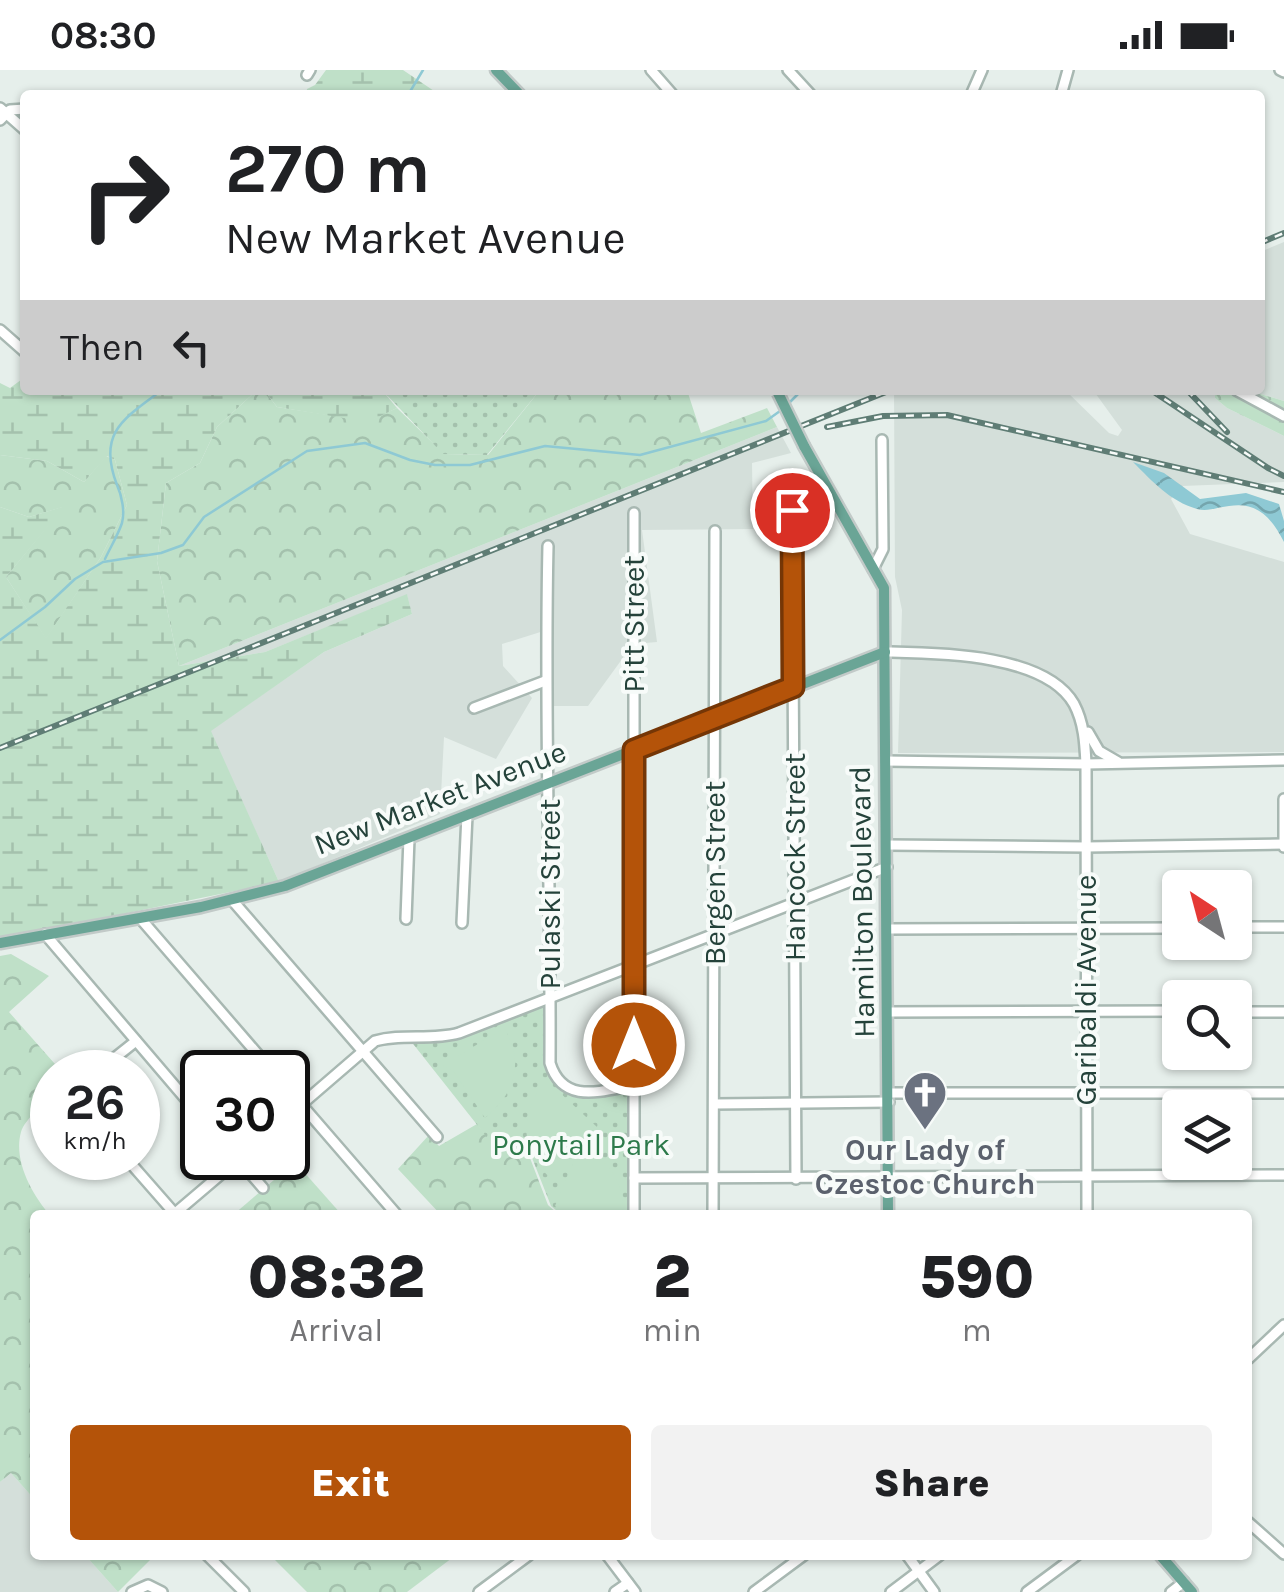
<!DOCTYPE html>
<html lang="en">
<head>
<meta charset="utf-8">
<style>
	:root { --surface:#fff; --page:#f2f2f2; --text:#202124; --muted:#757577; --accent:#b45309 }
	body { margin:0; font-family:Karla,sans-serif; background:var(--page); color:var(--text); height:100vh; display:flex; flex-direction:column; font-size:38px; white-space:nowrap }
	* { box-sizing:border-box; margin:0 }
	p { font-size:32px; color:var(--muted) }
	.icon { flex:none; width:55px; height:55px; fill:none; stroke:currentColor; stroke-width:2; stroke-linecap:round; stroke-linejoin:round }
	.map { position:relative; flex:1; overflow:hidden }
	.side { position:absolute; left:30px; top:1140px; width:1222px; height:350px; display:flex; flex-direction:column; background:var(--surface); border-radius:10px; box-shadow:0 2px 8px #0004 }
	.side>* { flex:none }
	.hud { position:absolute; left:20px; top:20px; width:1245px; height:305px; border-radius:10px; box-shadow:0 2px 8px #0004; background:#fff; color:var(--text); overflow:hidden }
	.needle { width:65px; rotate:324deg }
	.buttons { position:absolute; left:1162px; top:800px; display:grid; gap:20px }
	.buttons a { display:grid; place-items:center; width:90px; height:90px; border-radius:10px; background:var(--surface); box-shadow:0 2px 8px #0004; font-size:50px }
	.speed { position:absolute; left:30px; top:980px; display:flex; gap:20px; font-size:50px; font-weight:700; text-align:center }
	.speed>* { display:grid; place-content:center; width:130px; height:130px; border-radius:50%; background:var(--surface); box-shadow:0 2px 8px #0004; line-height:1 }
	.speed small { font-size:25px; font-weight:400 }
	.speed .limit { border:5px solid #111; border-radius:15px; background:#fff; color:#111 }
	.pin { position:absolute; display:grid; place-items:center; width:85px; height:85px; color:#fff; margin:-42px; border:5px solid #fff; border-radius:50%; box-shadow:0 2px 10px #0007 }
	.me { position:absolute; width:110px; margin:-55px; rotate:0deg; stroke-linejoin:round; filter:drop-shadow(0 0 8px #0008) }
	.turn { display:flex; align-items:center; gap:35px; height:210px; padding:0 40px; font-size:45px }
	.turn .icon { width:130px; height:130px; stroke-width:2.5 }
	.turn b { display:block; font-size:70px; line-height:85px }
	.then { display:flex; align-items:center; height:95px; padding:0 40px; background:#0003; gap:20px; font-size:38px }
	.eta { display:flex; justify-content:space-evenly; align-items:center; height:170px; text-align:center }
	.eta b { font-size:60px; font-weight:800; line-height:70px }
	.button { display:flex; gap:20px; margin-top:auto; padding:20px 40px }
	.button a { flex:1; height:115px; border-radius:10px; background:var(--accent); color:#fff; font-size:40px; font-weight:800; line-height:115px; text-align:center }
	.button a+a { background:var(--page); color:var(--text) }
	.status { display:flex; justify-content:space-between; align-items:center; height:70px; padding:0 50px; background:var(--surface); direction:ltr }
	.status svg { height:28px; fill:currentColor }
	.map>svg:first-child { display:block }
</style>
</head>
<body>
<div class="status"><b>08:30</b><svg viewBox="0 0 49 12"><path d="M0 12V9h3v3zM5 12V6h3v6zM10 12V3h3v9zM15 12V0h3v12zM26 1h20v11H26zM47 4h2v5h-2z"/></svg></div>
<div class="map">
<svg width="1284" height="1522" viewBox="0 0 1284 1522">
	<defs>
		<pattern id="forest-crowns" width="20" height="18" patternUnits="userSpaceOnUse" patternTransform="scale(2.5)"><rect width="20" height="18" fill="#bfe0c8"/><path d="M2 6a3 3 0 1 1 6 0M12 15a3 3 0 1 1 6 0" fill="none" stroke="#a4c1ad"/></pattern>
		<pattern id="wetland-marsh" width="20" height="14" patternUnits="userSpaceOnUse" patternTransform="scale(2.5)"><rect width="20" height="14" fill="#bfe0c8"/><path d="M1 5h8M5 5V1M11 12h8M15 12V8" fill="none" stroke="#a4c1ad"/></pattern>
		<pattern id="park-dots" width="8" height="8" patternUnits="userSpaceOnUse" patternTransform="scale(2.5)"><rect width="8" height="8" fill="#bfe0c8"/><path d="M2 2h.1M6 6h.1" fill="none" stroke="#a4c1ad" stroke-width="1.8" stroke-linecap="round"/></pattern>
		<pattern id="water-waves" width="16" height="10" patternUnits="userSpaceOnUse" patternTransform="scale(2.5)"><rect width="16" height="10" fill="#8ec9d4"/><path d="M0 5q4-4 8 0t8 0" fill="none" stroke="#74a5ad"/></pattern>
	</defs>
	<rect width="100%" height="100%" fill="#e6efeb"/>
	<!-- built -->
	<g fill="#d4dfda">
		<polygon points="1284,172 1284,331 1247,320 1260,320 1260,182"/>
		<polygon points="894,320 1065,320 1109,363 1118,366 1122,360 1093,320 1215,320 1215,328 1227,338 1284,366 1284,412 1182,416 1171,429 1190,464 1284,492 1284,682 898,683 902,540 895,507"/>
		<polygon points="777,357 791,383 752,393 753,459 642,460 657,572 633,574 588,636 550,636 550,559 502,574 503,596 532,628 496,689 444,667 440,744 279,812 210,661 324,582 412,544 407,525 265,582 179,596"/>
		<polygon points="11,1403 35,1430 35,1485 85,1485 118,1522 0,1522 0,1412"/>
	</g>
	<!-- forest -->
	<g fill="url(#forest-crowns)">
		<polygon points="257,320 264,320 277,337 368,351 397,338 444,384 488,385 540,320 687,320 701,363 767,338 777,357 179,596 157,491 166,413 200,393 217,357"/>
		<polygon points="1215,320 1247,320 1284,331 1284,366 1227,338 1215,328"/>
		<polygon points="0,385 47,391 84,412 106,386 115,390 127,435 101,487 46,569 6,507 63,437 29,447 0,437"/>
		<path d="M11,884L49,906L9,942L62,1002H52V1024C43,1035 25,1049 21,1062C13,1090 32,1125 50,1145H35V1430L11,1403L0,1412V886Z"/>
		<polygon points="477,1054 497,1079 525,1075 548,1135 559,1145 441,1145 398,1099 429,1065 439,1076"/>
		<polygon points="295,1092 342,1145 233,1145"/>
		<polygon points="85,1485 155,1485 118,1522"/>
		<polygon points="270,1485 456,1485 407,1522 307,1522"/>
	</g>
	<!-- wetland -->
	<g fill="url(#wetland-marsh)">
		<polygon points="326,0 403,0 440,25 306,25 307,19 315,15"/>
		<polygon points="25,307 25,320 64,320 70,323 73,320 257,320 217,357 200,393 166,413 157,491 179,596 265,582 407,524 412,544 324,582 211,661 279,812 0,869 0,437 29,447 65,436 6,507 46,568 101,487 127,435 115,390 107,386 84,412 47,391 0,385 0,313 10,318"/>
		<polygon points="264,320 382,320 397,338 368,352 277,337"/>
	</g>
	<!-- park -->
	<g fill="url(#park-dots)">
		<polygon points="382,320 540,320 487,385 443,384"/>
		<polygon points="550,928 552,1001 578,1023 632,1012 634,1145 562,1145 551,1136 527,1075 497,1080 410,970 475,958"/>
	</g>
	<!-- pitch -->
	<g fill="#bfe0c8">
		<path d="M504,958C525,992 515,1024 485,1048L454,1002L443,996L446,988H455Z"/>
		<path d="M545,1009L597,1057L549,1107C518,1076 521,1044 545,1009Z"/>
		<path d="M578,1081H590C614,1097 624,1116 623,1145C606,1145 574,1138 561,1141L555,1136Z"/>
	</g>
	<!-- water -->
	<path fill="url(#water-waves)" d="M1133,392L1164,403L1200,429L1246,423L1279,434L1284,451V472C1272,449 1258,431 1229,436C1218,437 1208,442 1197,439C1170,431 1153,412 1133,392Z"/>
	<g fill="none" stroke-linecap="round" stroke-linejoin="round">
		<!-- stream -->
		<g stroke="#8ec9d4" stroke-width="2.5">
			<polyline points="408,25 423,0"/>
			<polyline points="786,336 802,320"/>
			<path d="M105,489C110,478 118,465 122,453C125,442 122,426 117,415C97,363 123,349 162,320"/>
			<polyline points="0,570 45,537 75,509 103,492 161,483 183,475 204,447 307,381 365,373 410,390 435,395 470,395 545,376 640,385 766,351 780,341"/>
		</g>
		<defs>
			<g id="minor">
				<polyline points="651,0 673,25"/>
				<polyline points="788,0 811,25"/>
				<polyline points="1280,0 1284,2"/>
				<polyline points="307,5 310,0"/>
				<polyline points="971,25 982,0"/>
				<polyline points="1061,25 1068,0"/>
				<polyline points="0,38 25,60"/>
				<polyline points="0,50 10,40 25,39"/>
				<polyline points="0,260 25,282"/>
				<polyline points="1236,320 1284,346"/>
				<polyline points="792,405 796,1109"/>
				<polyline points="634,443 634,1145"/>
				<path d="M548,476C544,648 551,820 550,993C563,1035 601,1021 634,1015"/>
				<polyline points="873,499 883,479 882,370"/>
				<path d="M885,582C936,583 1045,583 1074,634C1084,653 1085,673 1086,694L1087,1145"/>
				<polyline points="474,638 545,611"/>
				<polyline points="1088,662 1099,681 1118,692"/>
				<polyline points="886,691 1086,694 1284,690"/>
				<polyline points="887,775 1086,777 1284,774"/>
				<polyline points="1284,777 1284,729"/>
				<polyline points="232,830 437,1067"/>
				<polyline points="140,848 273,1002"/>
				<polyline points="406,849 409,768"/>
				<polyline points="462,853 467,745"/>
				<polyline points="1235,857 1284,857"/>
				<polyline points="888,859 1180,858"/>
				<polyline points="45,864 202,1048"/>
				<polyline points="888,942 1180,941"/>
				<polyline points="1235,942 1284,942"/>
				<polyline points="97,1002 136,971"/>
				<polyline points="288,1019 397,1145"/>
				<polyline points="889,1023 1284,1023"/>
				<polyline points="714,1034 889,1032"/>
				<path d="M288,1046L375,971C402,963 431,971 459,963L887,797"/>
				<polyline points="126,1088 176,1145"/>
				<polyline points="237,1088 263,1118"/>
				<polyline points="634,1108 1284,1105"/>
				<polyline points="173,1145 240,1088"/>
				<polyline points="713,1145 715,461"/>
				<polyline points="1248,1289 1284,1255"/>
				<polyline points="1248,1452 1284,1484"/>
				<polyline points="207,1485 244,1522"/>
				<polyline points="607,1485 635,1522"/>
				<polyline points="907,1485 934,1522"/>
				<polyline points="132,1522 148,1515 162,1522"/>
				<polyline points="479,1522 529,1485"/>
				<polyline points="615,1522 628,1513"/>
				<polyline points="754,1522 804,1485"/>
				<polyline points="891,1522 940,1485"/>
				<polyline points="1027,1522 1077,1485"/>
				<polyline points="1171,1522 1184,1512"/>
			</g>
			<g id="major">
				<polyline points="496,0 520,25"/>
				<polyline points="804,376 884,518 888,1145"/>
				<polyline points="0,873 201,837 285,816 885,582"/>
				<polyline points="1160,1485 1192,1522"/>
			</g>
		</defs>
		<!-- minor casing -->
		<use href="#minor" stroke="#a8b8b2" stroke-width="14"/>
		<!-- major casing -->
		<use href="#major" stroke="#c2cac8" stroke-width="15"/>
		<!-- minor -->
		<use href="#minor" stroke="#fff" stroke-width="9"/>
		<!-- major -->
		<use href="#major" stroke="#6aa596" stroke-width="10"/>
		<defs>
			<g id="rail">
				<polyline points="1260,173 1284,163"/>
				<polyline points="1151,320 1268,398 1284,406"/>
				<polyline points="1187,320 1227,362"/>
				<polyline points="827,357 883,346 947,345 1284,422"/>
				<polyline points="0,678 891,320"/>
			</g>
		</defs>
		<!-- rail casing -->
		<use href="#rail" stroke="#5f7d75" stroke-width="6"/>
		<!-- rail -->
		<use href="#rail" stroke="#f7fbf9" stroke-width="2.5" stroke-dasharray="8" stroke-linecap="butt"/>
		<defs>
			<polyline id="major-bridge" points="778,323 804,376"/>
		</defs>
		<!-- major-bridge casing -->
		<use href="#major-bridge" stroke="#c2cac8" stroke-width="15" stroke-linecap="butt"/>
		<!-- major-bridge -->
		<use href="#major-bridge" stroke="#6aa596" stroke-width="10"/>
	</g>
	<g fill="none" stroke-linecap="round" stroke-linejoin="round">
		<defs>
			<polyline id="route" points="634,975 634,680 793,617 792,440"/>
		</defs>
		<!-- route casing -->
		<use href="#route" stroke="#753606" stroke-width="25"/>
		<!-- route -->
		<use href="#route" stroke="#b45309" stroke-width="18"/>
	</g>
	<!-- icons -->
	<defs>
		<symbol id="church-pin" viewBox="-11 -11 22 30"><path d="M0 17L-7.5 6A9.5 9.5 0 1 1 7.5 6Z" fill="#6b7280" stroke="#f7fbf9"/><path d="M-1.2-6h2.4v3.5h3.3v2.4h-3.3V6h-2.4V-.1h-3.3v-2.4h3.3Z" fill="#fff"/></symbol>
	</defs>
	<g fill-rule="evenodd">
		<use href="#church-pin" x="900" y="998" width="50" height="68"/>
	</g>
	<g text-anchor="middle" stroke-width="8" stroke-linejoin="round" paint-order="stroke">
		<!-- street labels -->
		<g font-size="30" fill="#24423a" stroke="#f7fbf9">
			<text transform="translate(634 554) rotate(-90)" y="10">Pitt Street</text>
			<text transform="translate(440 728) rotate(-21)" y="10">New Market Avenue</text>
			<text transform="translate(795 787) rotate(-90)" y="10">Hancock Street</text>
			<text transform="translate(715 803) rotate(-90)" y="10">Bergen Street</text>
			<text transform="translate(550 824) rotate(-90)" y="10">Pulaski Street</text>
			<text transform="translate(862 832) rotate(-91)" y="10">Hamilton Boulevard</text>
			<text transform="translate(1086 920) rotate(-90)" y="10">Garibaldi Avenue</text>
		</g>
		<!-- park labels -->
		<g font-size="30" fill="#2d7a4b" stroke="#f7fbf9">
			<text x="581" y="1085">Ponytail Park</text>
		</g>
		<!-- worship labels -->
		<g font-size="30" font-weight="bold" fill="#5b616d" stroke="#f7fbf9">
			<text x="925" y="1090">Our Lady of<tspan x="925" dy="34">Czestoc Church</tspan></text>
		</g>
	</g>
</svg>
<div class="buttons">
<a><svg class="needle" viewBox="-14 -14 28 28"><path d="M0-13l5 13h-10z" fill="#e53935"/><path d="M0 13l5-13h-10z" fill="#757577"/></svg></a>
<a><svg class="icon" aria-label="search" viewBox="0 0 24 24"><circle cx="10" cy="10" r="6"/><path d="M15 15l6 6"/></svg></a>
<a><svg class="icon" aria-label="layers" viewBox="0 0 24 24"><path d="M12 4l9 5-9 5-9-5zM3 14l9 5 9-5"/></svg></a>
</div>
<div class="speed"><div>26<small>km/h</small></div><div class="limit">30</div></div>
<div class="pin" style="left:792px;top:440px;background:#d93025"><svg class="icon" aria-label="arrive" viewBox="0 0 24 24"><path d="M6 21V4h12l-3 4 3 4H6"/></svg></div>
<svg class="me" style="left:634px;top:975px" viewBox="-20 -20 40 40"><circle r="17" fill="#b45309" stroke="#fff" stroke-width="3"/><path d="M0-11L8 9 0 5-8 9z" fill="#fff"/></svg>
<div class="hud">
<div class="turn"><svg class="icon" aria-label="right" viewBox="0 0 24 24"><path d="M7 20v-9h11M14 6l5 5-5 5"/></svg><div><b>270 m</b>New Market Avenue</div></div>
<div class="then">Then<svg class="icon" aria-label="left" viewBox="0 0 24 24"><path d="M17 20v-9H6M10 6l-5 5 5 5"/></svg></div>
</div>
<section class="side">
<div class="eta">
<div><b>08:32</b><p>Arrival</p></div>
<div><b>2</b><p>min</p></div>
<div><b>590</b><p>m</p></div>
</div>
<div class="button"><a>Exit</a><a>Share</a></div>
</section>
</div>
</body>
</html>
